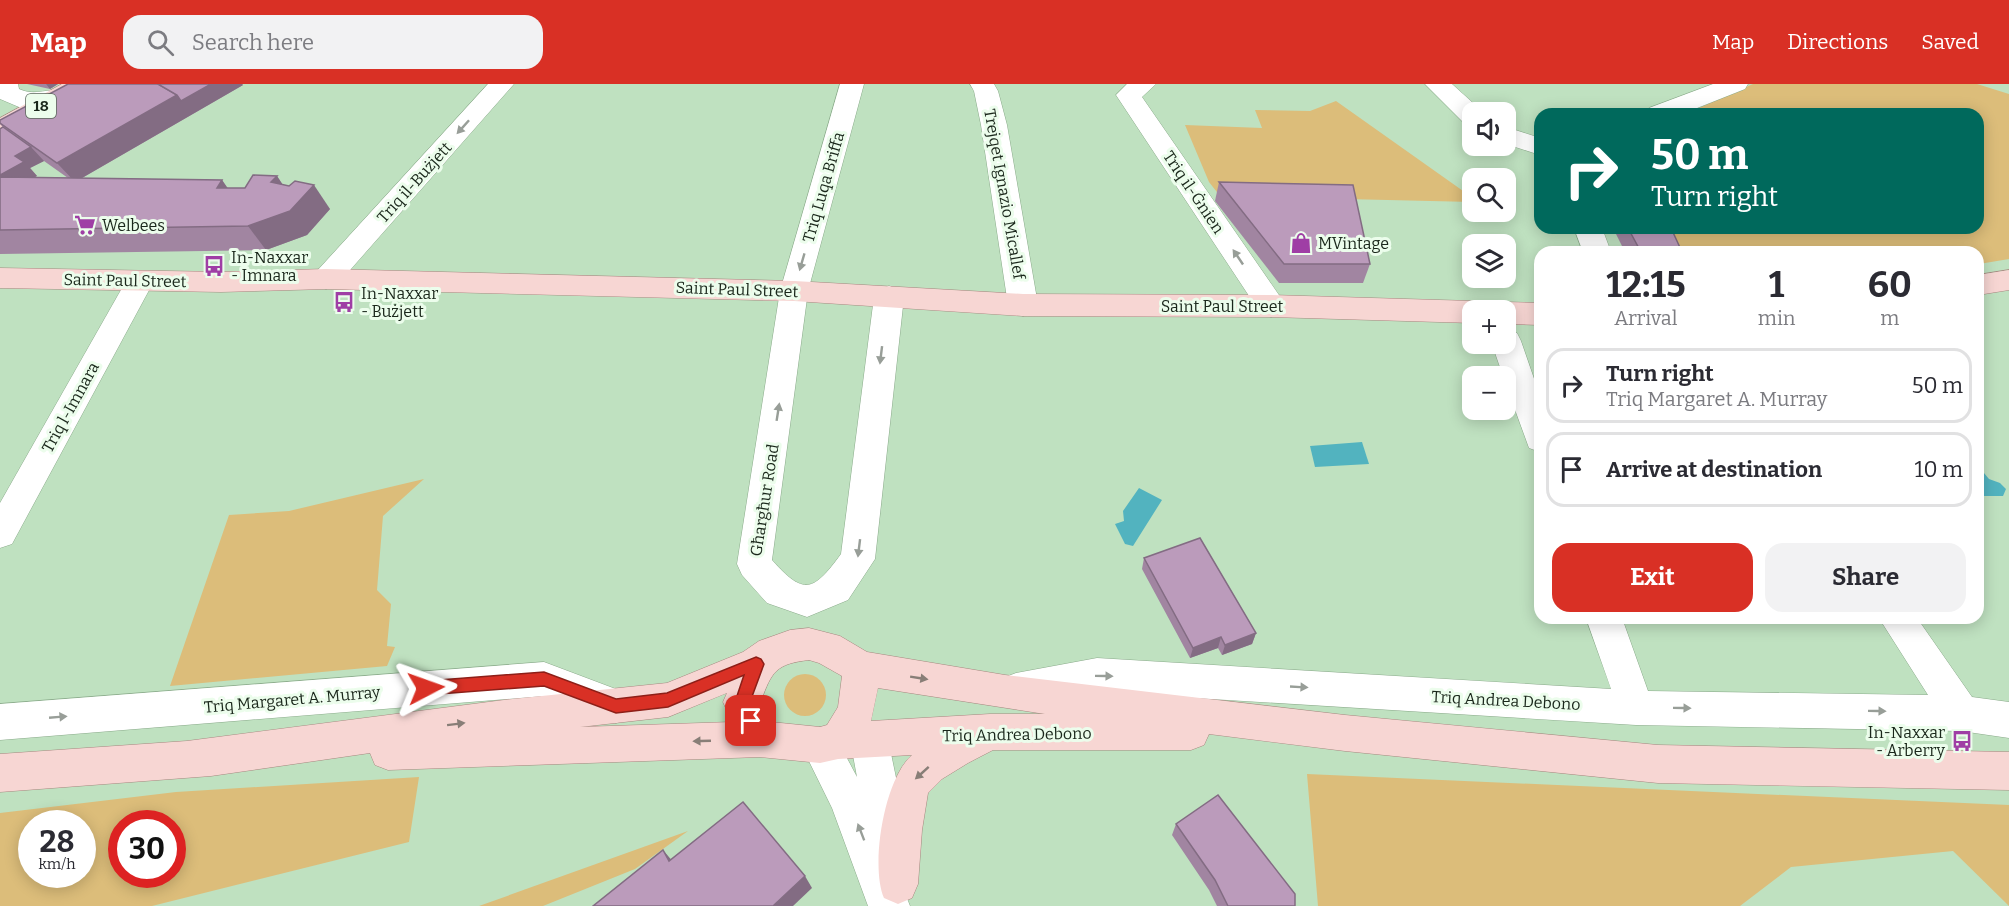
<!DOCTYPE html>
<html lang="en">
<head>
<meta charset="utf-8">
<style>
	:root { --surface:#fff; --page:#f2f2f3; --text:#2b2b33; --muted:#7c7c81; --line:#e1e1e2; --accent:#d93025 }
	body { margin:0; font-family:Bitter,serif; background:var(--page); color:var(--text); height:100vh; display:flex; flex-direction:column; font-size:22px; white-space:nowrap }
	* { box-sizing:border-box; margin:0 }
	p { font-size:20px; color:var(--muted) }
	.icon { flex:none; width:33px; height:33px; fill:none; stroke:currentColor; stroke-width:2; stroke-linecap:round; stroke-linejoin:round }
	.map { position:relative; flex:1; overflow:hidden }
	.side { position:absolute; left:1534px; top:162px; width:450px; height:378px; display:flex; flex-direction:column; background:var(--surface); border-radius:18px; box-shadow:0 3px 15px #0003 }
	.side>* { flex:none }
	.banner { position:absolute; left:1534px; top:24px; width:450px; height:126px; border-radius:18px; box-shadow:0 3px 15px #0003; background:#00695c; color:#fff; overflow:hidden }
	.buttons { position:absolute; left:1462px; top:18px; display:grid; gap:12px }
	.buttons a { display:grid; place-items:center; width:54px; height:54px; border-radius:12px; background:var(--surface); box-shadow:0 3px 15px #0003; font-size:30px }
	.speed { position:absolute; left:18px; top:726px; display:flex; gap:12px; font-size:30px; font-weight:700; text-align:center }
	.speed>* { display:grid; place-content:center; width:78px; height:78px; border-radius:50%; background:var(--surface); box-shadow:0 3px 15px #0003; line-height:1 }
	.speed small { font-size:15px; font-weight:400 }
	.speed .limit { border:9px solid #d22; background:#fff; color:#111 }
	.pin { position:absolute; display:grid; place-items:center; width:51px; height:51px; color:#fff; margin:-26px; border-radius:12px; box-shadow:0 3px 9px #0006 }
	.me { position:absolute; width:66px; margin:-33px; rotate:86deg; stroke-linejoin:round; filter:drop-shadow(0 0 4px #0008) }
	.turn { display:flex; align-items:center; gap:21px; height:126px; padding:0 18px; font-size:27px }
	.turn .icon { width:78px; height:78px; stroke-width:2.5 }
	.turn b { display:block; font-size:42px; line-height:51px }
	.eta { display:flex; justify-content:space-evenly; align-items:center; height:102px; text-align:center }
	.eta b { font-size:36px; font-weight:700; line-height:42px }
	.primary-button { display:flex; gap:12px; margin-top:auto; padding:12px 18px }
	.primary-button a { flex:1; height:69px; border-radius:18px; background:var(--accent); color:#fff; font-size:24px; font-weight:700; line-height:69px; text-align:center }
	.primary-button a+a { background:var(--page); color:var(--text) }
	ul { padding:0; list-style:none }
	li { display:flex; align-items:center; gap:18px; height:75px; margin:0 12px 9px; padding:0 6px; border:3px solid var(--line); border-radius:18px }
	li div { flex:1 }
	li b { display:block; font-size:22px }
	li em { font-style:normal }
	header { display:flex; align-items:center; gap:36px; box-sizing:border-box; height:84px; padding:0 30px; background:var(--accent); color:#fff }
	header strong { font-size:28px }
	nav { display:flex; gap:33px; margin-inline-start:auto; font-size:21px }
	.search { width:420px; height:54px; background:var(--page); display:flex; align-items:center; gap:15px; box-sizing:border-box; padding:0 21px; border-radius:18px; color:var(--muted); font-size:22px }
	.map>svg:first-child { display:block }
</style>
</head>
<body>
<header>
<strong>Map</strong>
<div class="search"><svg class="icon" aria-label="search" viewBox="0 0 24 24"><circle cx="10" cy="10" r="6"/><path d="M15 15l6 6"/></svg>Search here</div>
<nav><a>Map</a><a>Directions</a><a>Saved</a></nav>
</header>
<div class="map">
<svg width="2009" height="822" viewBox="0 0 2009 822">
	<rect width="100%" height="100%" fill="#bfe1c0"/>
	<!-- green -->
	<g fill="#dcbd7a" fill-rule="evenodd">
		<polygon points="1753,0 1977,0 2009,10 2009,175 1979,180 1978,168 1657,168 1644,144 1978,144 1978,30 1685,30"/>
		<polygon points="1336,17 1473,114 1473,118 1220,112 1209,98 1185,41 1262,44 1255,26 1310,27"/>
		<polygon points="424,395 383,432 377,506 391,520 387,562 395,563 387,582 170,602 229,431 289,427"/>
		<circle cx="805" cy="611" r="21"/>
		<polygon points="1307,690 2009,721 2009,822 1953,767 1791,783 1740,822 1318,822"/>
		<path d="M419,693L409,758L152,822H0V729L176,708ZM32,740H82V790H32ZM122,740H172V790H122Z"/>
		<polygon points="688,747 635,785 543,822 479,822"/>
	</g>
	<!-- water -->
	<g fill="#52b3bf">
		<polygon points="1362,358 1369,380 1315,383 1310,362"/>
		<polygon points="1979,383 1989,395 2000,399 2006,405 2003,412 1981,412 1979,409"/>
		<polygon points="1139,404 1162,416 1133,462 1125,460 1115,440 1124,437 1123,427"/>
	</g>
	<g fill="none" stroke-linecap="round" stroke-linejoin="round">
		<defs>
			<g id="minor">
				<path d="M0,0H18L19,5C36,13 49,3 67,7L70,13L67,19L26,26L0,15Z"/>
				<polygon points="488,0 514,0 336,202 326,205 316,202 312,195 316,188"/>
				<path d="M840,0H864L808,207L772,476C804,512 813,508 841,470L874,213L879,206L889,202L899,206L904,213L875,475L848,516L807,533L767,519L742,491L737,480L780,207Z"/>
				<polygon points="970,0 994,0 998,7 1007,41 1038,221 1033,229 1023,232 1013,229 1008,221 981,41 974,7"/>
				<polygon points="1127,0 1156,0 1142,13 1281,214 1286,222 1281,230 1271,233 1261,230 1116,11"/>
				<polygon points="1425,0 1452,0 1483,28 1473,28 1473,41 1464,39"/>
				<polygon points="1713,0 1748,0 1745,5 1682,30 1645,30 1649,24"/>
				<polygon points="1506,43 1540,54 1540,71 1506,60"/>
				<polygon points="1574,144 1602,144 1611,168 1583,168"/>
				<polygon points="140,187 150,190 154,197 12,460 0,464 0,419 130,190"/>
				<polygon points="1506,246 1517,249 1521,257 1540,312 1540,368 1529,364 1506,301 1506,292 1503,292 1492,260 1506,260"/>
				<polygon points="1586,534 1622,534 1648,607 1928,611 1879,534 1917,534 1972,613 2009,618 2009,654 1961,647 1636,641 1097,608 1016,623 1003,618 998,606 1003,594 1016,589 1097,574 1611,605"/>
				<polygon points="544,578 629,610 635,622 629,634 616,639 544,612 0,656 0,620"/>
				<polygon points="869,637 882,642 888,655 913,776 907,790 899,794 910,822 868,822 832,724 801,661 807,648 820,643 833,648 857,693 850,655 856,642"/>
			</g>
			<g id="major">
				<polygon points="62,0 93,0 90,5 9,51 0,53 0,34"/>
				<polygon points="0,184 221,188 326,185 794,197 1023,210 1271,211 1473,217 1483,220 1487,226 1473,226 1473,239 1271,233 1023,232 794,217 326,205 221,208 0,204"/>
				<polygon points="2009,186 2009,206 1978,211 1978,191"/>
				<polygon points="1506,218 1540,219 1540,241 1506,240 1506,226 1493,226 1496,221"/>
				<path d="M809,544L840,552L867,568L1005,591L1345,631L1658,661L2009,668V706L1658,699L1345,667L1209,650L1204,661L1191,666H993L968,679L942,695L928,709L922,746L918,800L912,814L898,820L884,814C870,782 884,695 912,671L838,675L820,679L760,673L388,686L375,681L370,669L211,692L0,708V670L187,657L504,616L667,599L743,568L759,557L790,546ZM809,576L819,579L842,592L838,623L827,641L820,643L771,638L761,617C772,587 776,580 809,576ZM878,604L1045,630H990L871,637ZM727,609L723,618L732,638L580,643L668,633Z"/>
			</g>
		</defs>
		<!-- minor casing -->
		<use href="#minor" stroke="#8aaa8a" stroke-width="1"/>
		<!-- major casing -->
		<use href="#major" stroke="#a6877f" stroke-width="1"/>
		<!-- minor -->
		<use href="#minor" fill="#fff" fill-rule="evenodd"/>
		<!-- major -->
		<use href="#major" fill="#f7d6d3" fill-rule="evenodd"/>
	</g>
	<!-- wall -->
	<g fill="#a185a1" fill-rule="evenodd">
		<polygon points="27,0 58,0 50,5"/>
		<path d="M68,0H242L243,1L82,94L222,96L227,104H245L277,92L282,100L330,125L307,151L266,166L0,170V45L3,43L0,40V36ZM44,77L68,94L34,93L37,92L30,84Z"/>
		<polygon points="1219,98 1370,180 1363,199 1279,199 1215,117"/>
		<polygon points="1613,144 1671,144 1682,168 1625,168"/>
		<polygon points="1144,474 1256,549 1252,560 1222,571 1218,564 1190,574 1142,485"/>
		<polygon points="1176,740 1295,822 1217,822 1209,806 1172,751"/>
	</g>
	<!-- shaded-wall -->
	<g fill="#836c83">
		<polygon points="46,0 58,0 50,5"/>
		<polygon points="211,0 242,0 243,1 75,98 57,79 177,11"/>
		<polygon points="31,63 44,77 30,84 37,92 11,107 0,95 0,91 15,72"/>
		<polygon points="277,92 293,116 271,98"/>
		<polygon points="222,96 239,120 217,104"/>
		<polygon points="314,101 330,125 307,151 266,166 248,142"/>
		<polygon points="1256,549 1252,560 1222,571 1225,561"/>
		<polygon points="1221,553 1218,564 1190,574 1193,564"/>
		<polygon points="663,766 674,779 669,777"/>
		<polygon points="805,792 812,804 793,822 773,822"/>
	</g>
	<!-- building -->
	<g fill="#bb9bbb" stroke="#836c83" stroke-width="1.5">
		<polygon points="68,0 158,0 177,11 57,79 0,39 0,36"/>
		<polygon points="158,0 211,0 181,17 177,11"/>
		<polygon points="3,43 31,63 15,72 24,78 0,91 0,45"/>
		<polygon points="253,91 277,92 271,98 289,102 295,97 314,101 290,127 248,142 0,146 0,93 222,96 217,104 245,104"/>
		<polygon points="1219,98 1353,101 1370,180 1284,180"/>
		<polygon points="1628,144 1671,144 1682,168 1641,168"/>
		<polygon points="1200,454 1256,549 1225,561 1221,553 1193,564 1144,474"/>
		<polygon points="1218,711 1295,810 1295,822 1228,822 1215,796 1176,740"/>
		<polygon points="743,718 805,792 773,822 593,822 663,766 669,777"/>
	</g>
	<!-- one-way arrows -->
	<defs><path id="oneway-solid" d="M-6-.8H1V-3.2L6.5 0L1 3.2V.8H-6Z" transform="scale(1.5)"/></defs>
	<g fill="#989e98">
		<use href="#oneway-solid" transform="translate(463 43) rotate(132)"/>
		<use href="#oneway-solid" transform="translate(1238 173) rotate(-124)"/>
		<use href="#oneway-solid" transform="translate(802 178) rotate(106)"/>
		<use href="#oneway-solid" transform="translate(881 271) rotate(97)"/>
		<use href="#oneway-solid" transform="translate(778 328) rotate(-81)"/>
		<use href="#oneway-solid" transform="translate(859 464) rotate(97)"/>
		<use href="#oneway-solid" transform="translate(1104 592) rotate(1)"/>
		<use href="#oneway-solid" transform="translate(1299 603) rotate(3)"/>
		<use href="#oneway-solid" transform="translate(1682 624) rotate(1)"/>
		<use href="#oneway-solid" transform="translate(1877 627) rotate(1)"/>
		<use href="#oneway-solid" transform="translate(58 633) rotate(-5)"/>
		<use href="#oneway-solid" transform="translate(861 748) rotate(-111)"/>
	</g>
	<g fill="#887e77">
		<use href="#oneway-solid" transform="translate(919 594) rotate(9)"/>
		<use href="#oneway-solid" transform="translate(456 640) rotate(-7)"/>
		<use href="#oneway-solid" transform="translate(702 657) rotate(178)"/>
		<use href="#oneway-solid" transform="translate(922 689) rotate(138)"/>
	</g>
	<!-- route -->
	<polygon fill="#d93025" stroke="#8d1f18" stroke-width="1.5" points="756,573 761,575 764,580 750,618 759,637 757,642 751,644 746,642 735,618 744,591 668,623 616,629 544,602 426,611 420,609 418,604 420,599 426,597 544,588 616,615 667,609"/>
	<!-- icons -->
	<defs>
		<symbol id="supermarket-bare" viewBox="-9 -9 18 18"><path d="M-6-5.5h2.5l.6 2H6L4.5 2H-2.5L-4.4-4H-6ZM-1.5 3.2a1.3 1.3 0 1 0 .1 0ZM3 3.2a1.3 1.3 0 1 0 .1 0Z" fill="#9f3ea5" stroke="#ecfdec" stroke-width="2.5" paint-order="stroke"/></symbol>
		<symbol id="shop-bare" viewBox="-9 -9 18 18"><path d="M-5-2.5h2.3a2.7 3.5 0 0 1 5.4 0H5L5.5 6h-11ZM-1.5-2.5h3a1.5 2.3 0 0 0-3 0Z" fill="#9f3ea5" stroke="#ecfdec" stroke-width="2.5" paint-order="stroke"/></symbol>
		<symbol id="bus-bare" viewBox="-9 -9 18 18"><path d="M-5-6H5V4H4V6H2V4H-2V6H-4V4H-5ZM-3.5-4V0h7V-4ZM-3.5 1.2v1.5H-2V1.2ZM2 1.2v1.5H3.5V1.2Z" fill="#9f3ea5" stroke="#ecfdec" stroke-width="2.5" paint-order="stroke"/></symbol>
	</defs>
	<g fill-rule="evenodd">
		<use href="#supermarket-bare" x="70" y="126" width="30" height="30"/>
		<use href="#shop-bare" x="1286" y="144" width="30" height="30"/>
		<use href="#bus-bare" x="199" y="167" width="30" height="30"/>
		<use href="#bus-bare" x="329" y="203" width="30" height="30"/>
		<use href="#bus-bare" x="1947" y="642" width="30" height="30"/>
	</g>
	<g text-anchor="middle" stroke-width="6" stroke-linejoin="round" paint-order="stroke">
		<!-- shield labels -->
		<rect fill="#ecfdec" stroke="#59675a" stroke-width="1.5" x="26" y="10" width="30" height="24" rx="4.5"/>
		<g font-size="15" font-weight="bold" fill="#1a271b">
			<text x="41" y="27">18</text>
		</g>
		<!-- street labels -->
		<g font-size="16" fill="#1a271b" stroke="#ecfdec">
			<text transform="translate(414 98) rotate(-48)" y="6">Triq il-Bużjett</text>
			<text transform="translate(823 103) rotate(-74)" y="6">Triq Luqa Briffa</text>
			<text transform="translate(1194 108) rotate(56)" y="6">Triq il-Ġnien</text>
			<text transform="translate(1005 110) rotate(80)" y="6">Trejqet Ignazio Micallef</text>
			<text transform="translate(125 196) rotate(1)" y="6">Saint Paul Street</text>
			<text transform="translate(737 205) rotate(2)" y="6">Saint Paul Street</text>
			<text x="1222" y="228">Saint Paul Street</text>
			<text transform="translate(70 323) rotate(-61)" y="6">Triq l-Imnara</text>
			<text transform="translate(764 416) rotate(-81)" y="6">Għargħur Road</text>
			<text transform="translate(292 615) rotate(-5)" y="6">Triq Margaret A. Murray</text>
			<text transform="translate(1506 616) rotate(3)" y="6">Triq Andrea Debono</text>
			<text transform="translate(1017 650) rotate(-1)" y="6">Triq Andrea Debono</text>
		</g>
		<!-- poi labels -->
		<g font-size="16" fill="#1a271b" stroke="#ecfdec" text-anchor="start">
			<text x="102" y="147">Welbees</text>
			<text x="1318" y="165">MVintage</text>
			<text x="231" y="179">In-Naxxar<tspan x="231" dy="18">- Imnara</tspan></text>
			<text x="361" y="215">In-Naxxar<tspan x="361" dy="18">- Bużjett</tspan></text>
			<text x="1945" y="654" text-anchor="end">In-Naxxar<tspan x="1945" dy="18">- Arberry</tspan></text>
		</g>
	</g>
</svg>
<div class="buttons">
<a><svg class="icon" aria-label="sound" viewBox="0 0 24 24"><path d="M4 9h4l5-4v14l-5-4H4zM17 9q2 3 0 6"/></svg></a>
<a><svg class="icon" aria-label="search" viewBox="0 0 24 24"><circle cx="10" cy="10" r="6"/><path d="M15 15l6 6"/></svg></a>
<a><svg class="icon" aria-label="layers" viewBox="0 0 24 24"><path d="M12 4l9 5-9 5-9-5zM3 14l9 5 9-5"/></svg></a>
<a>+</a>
<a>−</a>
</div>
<div class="speed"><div>28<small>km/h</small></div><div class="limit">30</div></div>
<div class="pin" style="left:751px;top:637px;background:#d93025"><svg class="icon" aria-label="arrive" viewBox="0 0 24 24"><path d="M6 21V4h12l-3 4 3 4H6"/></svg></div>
<svg class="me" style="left:426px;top:604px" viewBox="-20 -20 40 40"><path d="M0-17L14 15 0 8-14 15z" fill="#d93025" stroke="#fff" stroke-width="4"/></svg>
<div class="banner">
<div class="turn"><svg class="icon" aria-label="right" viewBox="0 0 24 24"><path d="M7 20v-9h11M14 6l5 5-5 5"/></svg><div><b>50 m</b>Turn right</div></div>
</div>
<section class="side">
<div class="eta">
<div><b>12:15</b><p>Arrival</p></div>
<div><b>1</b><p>min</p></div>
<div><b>60</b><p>m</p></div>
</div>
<ul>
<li><svg class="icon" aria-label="right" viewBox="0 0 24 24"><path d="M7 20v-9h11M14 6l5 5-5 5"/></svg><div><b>Turn right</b><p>Triq Margaret A. Murray</p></div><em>50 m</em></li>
<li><svg class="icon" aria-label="arrive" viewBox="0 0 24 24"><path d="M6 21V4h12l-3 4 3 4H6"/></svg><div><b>Arrive at destination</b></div><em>10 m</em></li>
</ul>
<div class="primary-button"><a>Exit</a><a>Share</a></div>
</section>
</div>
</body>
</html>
